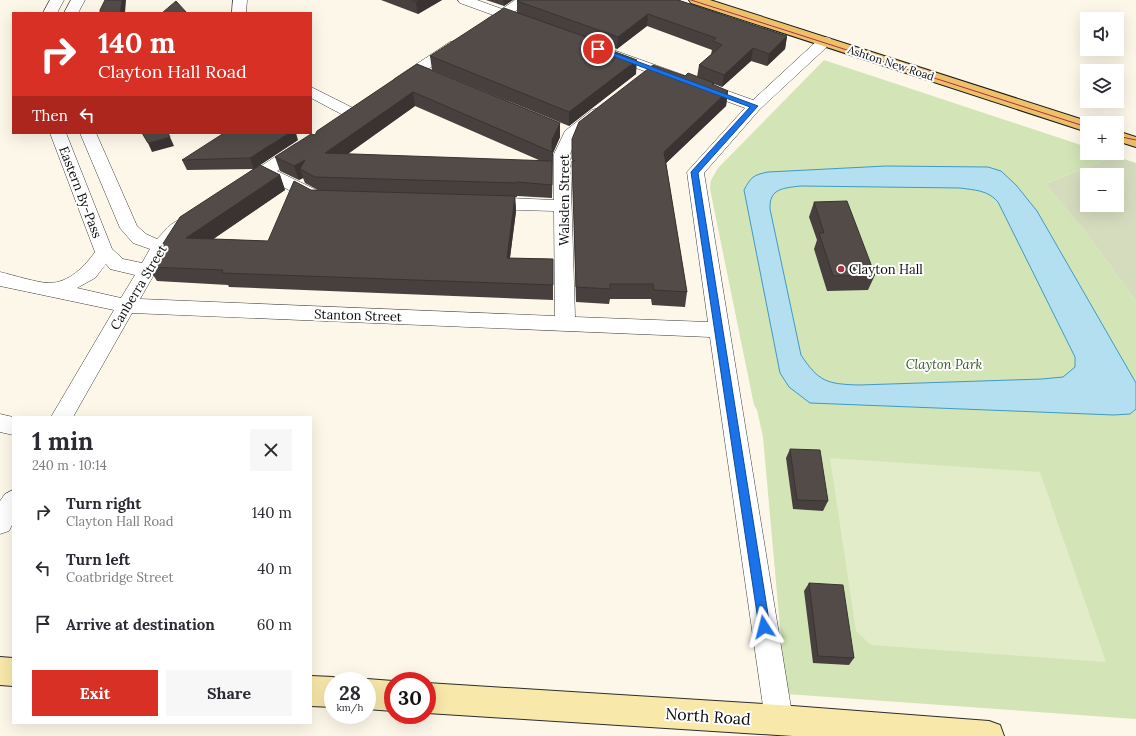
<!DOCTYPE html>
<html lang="en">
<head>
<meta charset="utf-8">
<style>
	:root { --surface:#fff; --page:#f7f7f7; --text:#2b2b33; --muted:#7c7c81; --accent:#d93025 }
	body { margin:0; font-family:Lora,serif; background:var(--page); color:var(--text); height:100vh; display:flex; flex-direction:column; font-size:15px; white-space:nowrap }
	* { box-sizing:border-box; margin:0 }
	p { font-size:13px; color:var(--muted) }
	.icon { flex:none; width:22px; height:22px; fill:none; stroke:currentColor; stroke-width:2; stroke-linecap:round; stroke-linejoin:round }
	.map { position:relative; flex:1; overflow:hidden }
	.drawer { position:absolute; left:12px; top:416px; width:300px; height:308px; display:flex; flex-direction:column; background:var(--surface); border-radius:0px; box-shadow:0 4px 16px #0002 }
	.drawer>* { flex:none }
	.hud { position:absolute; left:12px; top:12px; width:300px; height:122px; border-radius:0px; box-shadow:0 4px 16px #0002; background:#d93025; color:#fff; overflow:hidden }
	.controls { position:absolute; left:1080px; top:12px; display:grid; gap:8px }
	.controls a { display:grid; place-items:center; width:44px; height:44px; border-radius:0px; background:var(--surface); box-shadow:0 4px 16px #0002; font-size:20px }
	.speed { position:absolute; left:324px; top:672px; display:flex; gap:8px; font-size:20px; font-weight:700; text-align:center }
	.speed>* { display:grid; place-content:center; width:52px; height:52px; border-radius:50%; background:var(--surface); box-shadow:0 4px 16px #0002; line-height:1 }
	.speed small { font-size:10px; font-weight:400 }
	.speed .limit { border:6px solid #d22; background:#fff; color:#111 }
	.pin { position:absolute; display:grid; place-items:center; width:34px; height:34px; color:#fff; margin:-17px; border:2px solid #fff; border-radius:50%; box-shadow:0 1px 4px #0007 }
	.me { position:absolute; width:44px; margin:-22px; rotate:351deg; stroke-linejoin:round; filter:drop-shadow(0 0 3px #0008) }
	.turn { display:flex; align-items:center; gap:14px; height:84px; padding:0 20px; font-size:18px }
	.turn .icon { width:52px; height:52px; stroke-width:2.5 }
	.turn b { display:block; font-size:28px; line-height:34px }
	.then { display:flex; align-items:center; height:38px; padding:0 20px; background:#0003; gap:8px; font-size:15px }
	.round { display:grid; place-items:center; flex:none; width:42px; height:42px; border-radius:0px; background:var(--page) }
	.overview { display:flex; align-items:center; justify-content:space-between; height:68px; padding:0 20px }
	h1 { font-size:24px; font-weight:800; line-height:30px }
	.primary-button { display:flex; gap:8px; margin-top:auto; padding:8px 20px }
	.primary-button a { flex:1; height:46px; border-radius:0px; background:var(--accent); color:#fff; font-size:16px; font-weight:800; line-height:46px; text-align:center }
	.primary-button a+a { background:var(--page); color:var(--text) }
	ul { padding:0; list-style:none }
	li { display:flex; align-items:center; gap:12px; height:56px; padding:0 20px }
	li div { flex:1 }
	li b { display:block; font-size:15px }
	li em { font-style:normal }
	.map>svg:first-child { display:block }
</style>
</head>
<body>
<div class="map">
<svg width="1136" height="736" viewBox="0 0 1136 736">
	<rect width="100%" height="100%" fill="#fdf7e9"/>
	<!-- green -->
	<polygon fill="#d3e4b7" points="824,60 1087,147 1087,153 1105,153 1115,156 1045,184 1084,230 1136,301 1136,719 786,694 763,437 757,410 754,405 710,189 711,180 718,168"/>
	<!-- cemetery -->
	<path fill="#d5dcbe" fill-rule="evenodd" d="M1115,156L1136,163V301L1084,230L1045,184ZM1087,175H1117V205H1087Z"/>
	<!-- pitch -->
	<polygon fill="#e3ecc8" points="830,458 1040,472 1106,662 871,645 856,631"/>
	<!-- water -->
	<path fill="#b3dff0" stroke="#409ac1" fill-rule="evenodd" d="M886,166L988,167L1001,171L1016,185L1037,211L1136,383V409L1130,414L1114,415L810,403L789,387L780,373L744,190C751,177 753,175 768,172ZM801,186L960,188C974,190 988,190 998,202L1075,357V367L1063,377L1042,379L859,385C827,384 819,382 801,355L770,209C769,188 784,188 801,186Z"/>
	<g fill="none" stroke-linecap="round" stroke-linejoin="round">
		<defs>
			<g id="street">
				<polygon points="50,0 64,0 57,13 43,13"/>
				<polygon points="71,0 85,0 78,13 64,13"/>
				<polygon points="233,0 247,0 246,13 232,13"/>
				<path d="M458,0H477L502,9L515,0H531L513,13L519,17L517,20L512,21L504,19C497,24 491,30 481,28L479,25L493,15L460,3Z"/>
				<path d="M825,37L830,38L832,41L830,44L760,109L704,173L793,720L789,730L779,734L769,730L765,720L710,337L132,313L73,417H51L114,310L0,286V272C13,275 38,283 49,283C69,283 85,266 95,252L50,133H66L112,249L123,259L142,263L150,249L133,243L120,228L80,133H96L137,226L146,234L157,239C167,229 175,216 190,220L193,224L168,250L140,299L555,316L554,211L486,209L480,207L477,203L480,199L486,197L554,200V154L565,131L592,110L598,108L604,110L606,113L604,116L578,136L570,154L575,317L708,322L687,172L745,108L606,57L604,54L606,51L611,50L616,51L753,100L820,38ZM106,264L110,269L135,275L121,298L77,288L95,278Z"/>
				<polygon points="455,41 460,42 462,45 460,48 404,85 399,86 394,85 392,82 394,79 450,42"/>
				<polygon points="311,87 357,110 359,113 357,116 351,118 345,116 311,98"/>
				<path d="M301,142L307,144L309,147L307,150L277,171L323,193L326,197L323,201L317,203L311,201L265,178C256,185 249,192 238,189L235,185L238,181L295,144Z"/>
				<polygon points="0,414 13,417 13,435 0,432"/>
				<polygon points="13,490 13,523 9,531 0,534 0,501 5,494"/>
			</g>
			<g id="secondary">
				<polygon points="0,657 13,658 13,686 0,685"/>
				<polygon points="311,676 333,677 342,681 333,681 333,707 311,706"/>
				<polygon points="367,679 393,681 393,711 367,709 367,681 363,681"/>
				<polygon points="427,683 779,705 989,721 1000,725 1004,736 793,736 427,713"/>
			</g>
			<g id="primary">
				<polygon points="689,0 710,0 1093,123 1087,123 1087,131 1081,130 691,3"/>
				<polygon points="1117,131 1136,137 1136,147 1117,141"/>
			</g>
		</defs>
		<!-- street casing -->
		<use href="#street" stroke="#3d3d3d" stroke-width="1"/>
		<!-- secondary casing -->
		<use href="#secondary" stroke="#2c2c2c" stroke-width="2"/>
		<!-- primary casing -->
		<use href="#primary" stroke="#1b1b1b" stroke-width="2"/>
		<!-- street -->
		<use href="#street" fill="#fff" fill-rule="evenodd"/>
		<!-- secondary -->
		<use href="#secondary" fill="#f8e8aa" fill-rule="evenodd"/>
		<!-- primary -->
		<use href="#primary" fill="#edc06a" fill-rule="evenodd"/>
		<!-- tram -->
		<g stroke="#ad2f42" stroke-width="1">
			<polyline points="691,0 1087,127"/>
			<polyline points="1117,136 1136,140"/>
		</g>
	</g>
	<!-- wall -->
	<g fill="#47403e" fill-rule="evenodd">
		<polygon points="381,0 442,0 418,14"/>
		<polygon points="486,0 513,0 504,6"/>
		<polygon points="678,0 787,36 785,49 767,66 751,61 722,87 714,84 714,85 728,91 726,106 666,163 687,292 685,307 652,305 651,299 610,299 609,304 576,302 572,139 685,76 697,77 699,65 712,54 711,54 712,50 647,26 617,49 606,45 606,49 636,74 569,126 432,70 430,56 517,12 517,1"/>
		<path d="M417,64L560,123V137L553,153L552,198L517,196V197H515L516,211L510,258L553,259V300L229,287L228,285L157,281L148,267L253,169L187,170L182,160L298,140L260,165L280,175L285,190L213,239L268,241L311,190H318L305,183L303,178L299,180L280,171L275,157L315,135ZM415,106L541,161L348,154Z"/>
		<polygon points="814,202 875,275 868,290 827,291 814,249 817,240 809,217"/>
		<polygon points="790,449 828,501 823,511 793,509 786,458"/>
		<polygon points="809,583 854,658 849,665 813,663 804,591"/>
	</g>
	<!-- shaded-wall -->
	<g fill="#393432">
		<polygon points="122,0 126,0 125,13 120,13"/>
		<polygon points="419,0 442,0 418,14 416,2"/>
		<polygon points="503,0 513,0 504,6"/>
		<polygon points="648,14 647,26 617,49 618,37"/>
		<polygon points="787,36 785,49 767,66 769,54"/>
		<polygon points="606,44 605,58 602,47"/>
		<polygon points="753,48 751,61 722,87 724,75"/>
		<polygon points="637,60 636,74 569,126 569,112"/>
		<polygon points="728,91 726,106 662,167 664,152"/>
		<polygon points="413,92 415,106 329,167 325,153"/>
		<polygon points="560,123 560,137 553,153 552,166 552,140"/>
		<polygon points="289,133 296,133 298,140 254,169 250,158"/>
		<polygon points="170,137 174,146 152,152 148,143"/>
		<polygon points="305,160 300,169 303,178 299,180 294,166"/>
		<polygon points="280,175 285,190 193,253 186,238"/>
		<polygon points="515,196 516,211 508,272 507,258"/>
	</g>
	<!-- building -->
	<g fill="#524b48" stroke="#393432">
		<polygon points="105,0 122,0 120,13 100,13 100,10"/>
		<polygon points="412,0 419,0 416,2"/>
		<polygon points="518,0 678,0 787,36 769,54 753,48 724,75 699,65 722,45 713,41 716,38 648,14 618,37 517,1"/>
		<polygon points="176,1 187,13 162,13"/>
		<polygon points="504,8 606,44 602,47 637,60 569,112 430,56"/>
		<polygon points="417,64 560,123 552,140 552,152 413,92 325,153 552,161 552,185 517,182 516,183 315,177 300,169 305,160 294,166 275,157 311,134 315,135 317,131"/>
		<polygon points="653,65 685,76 688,73 714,83 712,84 728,91 664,152 687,292 654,290 653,284 610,284 610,289 576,287 572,161 575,161 572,159 572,139 579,122"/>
		<polygon points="142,133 168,133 170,137 148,143"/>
		<polygon points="224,133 289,133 250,158 182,160"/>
		<polygon points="260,165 280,175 186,238 268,241 294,181 311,190 515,196 507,258 553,259 553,285 222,273 223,270 148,267 180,217"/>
		<polygon points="847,201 875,275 833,276 819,233 824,233 814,202"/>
		<polygon points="790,449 820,450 828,501 797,500"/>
		<polygon points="809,583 843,585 854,658 818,656"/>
	</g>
	<!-- route -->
	<polygon fill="#1a73e8" stroke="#114b97" points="596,48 601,48 758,106 698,173 770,627 768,631 764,632 760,631 759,627 691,172 750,107 596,50"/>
	<!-- markers -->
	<circle fill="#ad2f42" stroke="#fff" stroke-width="1.5" cx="841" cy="269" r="4"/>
	<g text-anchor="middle" stroke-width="4" stroke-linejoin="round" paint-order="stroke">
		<!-- far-street labels -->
		<g font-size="11" fill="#0a0a0a" stroke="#fff">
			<text transform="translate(891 63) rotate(18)" y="4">Ashton New Road</text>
		</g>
		<!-- street labels -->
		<g font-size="13" fill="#0a0a0a" stroke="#fff">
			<text transform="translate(81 192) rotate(69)" y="5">Eastern By-Pass</text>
			<text transform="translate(564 200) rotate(-90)" y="5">Walsden Street</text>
			<text transform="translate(138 287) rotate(-59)" y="5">Canberra Street</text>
			<text transform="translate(358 315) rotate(2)" y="5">Stanton Street</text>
		</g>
		<!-- poi labels -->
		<g font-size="13" fill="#0a0a0a" stroke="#fff" text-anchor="start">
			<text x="849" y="274">Clayton Hall</text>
		</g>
		<!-- park labels -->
		<g font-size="13" font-style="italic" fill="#335b21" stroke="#fff">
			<text x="944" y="369">Clayton Park</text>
		</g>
		<!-- near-street labels -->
		<g font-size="16" fill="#0a0a0a" stroke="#fff">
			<text transform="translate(708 716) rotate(4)" y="6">North Road</text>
		</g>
	</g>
</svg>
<div class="controls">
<a><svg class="icon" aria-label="sound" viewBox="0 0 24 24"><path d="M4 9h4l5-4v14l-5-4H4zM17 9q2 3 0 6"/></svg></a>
<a><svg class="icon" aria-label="layers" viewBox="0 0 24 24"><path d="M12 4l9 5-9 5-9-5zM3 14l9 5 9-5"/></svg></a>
<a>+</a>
<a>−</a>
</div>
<div class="speed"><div>28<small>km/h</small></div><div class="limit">30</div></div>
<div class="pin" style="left:598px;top:49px;background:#d93025"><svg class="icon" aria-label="arrive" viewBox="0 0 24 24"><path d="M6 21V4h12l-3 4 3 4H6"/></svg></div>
<svg class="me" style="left:764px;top:627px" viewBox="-20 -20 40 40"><path d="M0-17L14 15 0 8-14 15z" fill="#1a73e8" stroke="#fff" stroke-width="4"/></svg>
<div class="hud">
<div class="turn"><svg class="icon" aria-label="right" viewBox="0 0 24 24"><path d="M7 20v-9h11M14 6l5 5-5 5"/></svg><div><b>140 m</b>Clayton Hall Road</div></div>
<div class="then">Then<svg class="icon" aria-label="left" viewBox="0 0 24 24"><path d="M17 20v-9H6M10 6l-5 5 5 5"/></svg></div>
</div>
<section class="drawer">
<div class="overview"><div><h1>1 min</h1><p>240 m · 10:14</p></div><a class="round"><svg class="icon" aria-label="close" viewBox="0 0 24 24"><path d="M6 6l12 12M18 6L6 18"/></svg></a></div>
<ul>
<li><svg class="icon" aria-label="right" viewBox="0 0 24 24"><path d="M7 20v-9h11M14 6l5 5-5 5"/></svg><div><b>Turn right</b><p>Clayton Hall Road</p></div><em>140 m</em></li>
<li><svg class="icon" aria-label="left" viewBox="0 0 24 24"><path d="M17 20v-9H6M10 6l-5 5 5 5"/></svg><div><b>Turn left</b><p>Coatbridge Street</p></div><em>40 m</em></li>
<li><svg class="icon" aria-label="arrive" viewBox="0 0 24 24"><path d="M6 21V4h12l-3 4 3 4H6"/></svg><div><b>Arrive at destination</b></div><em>60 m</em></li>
</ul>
<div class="primary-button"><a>Exit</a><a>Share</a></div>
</section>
</div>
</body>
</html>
